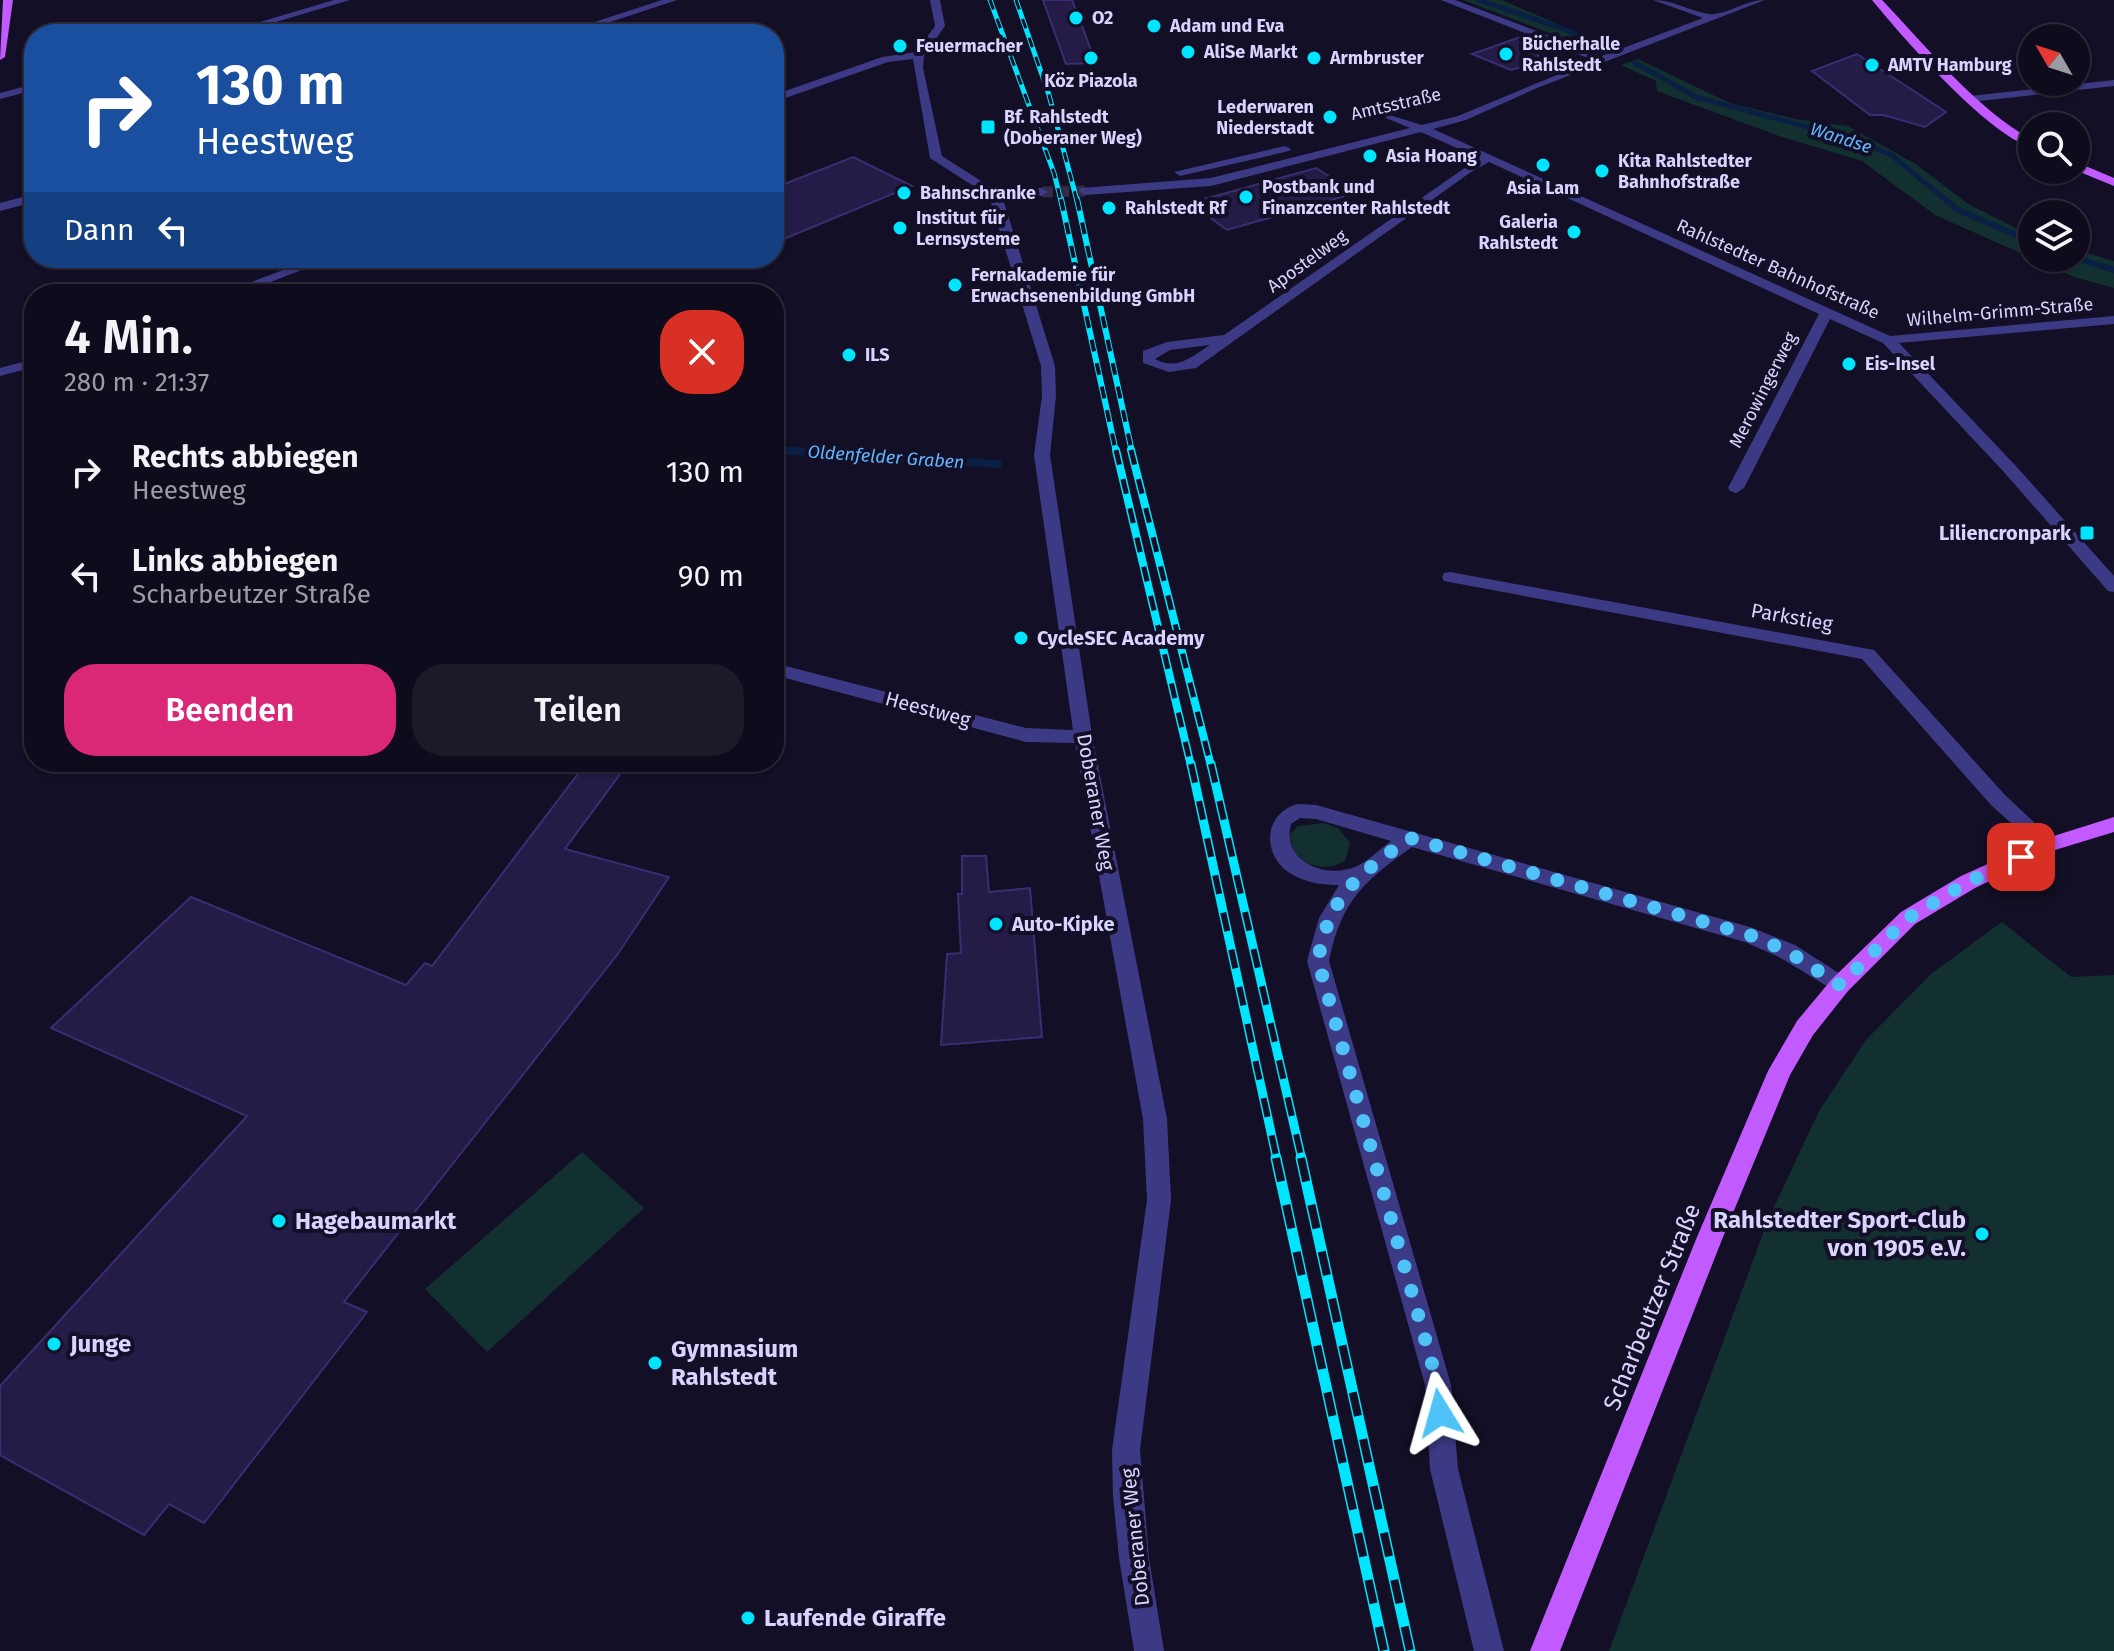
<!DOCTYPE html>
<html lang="de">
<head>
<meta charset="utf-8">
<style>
	:root { --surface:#0e0b1c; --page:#1c1929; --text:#f1f3f6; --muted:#9b9ba3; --line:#2e2b3b; --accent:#db2777 }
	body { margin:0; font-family:"Fira Sans",sans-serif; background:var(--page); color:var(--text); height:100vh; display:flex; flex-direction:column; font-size:30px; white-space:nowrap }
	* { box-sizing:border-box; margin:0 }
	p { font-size:26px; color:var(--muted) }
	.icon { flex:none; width:44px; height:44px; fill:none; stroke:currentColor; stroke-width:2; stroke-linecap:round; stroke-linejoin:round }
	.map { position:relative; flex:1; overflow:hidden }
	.drawer { position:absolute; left:24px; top:284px; width:760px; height:488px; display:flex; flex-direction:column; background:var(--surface); border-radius:32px; box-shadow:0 2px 6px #0004,0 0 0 2px var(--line) }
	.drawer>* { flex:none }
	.top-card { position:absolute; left:24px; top:24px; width:760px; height:244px; border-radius:32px; box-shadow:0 2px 6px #0004,0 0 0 2px var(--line); background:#1a4fa0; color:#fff; overflow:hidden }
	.needle { width:52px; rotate:309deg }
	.controls { position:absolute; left:2018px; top:24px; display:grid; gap:16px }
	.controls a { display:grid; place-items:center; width:72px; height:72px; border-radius:50%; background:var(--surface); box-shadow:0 2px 6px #0004,0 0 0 2px var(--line); font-size:40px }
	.pin { position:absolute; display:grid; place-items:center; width:68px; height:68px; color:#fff; margin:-34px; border-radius:16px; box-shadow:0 4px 12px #0006 }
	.me { position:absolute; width:88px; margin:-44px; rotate:352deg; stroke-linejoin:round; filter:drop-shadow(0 0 6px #0008) }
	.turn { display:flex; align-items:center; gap:28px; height:168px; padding:0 40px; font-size:36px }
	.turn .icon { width:104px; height:104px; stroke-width:2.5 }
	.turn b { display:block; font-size:56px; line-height:68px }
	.then { display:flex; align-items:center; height:76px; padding:0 40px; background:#0003; gap:16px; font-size:30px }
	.round { display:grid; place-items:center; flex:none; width:84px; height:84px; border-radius:32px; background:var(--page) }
	.overview { display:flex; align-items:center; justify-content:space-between; height:136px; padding:0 40px }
	h1 { font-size:48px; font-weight:600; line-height:60px }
	.cta { display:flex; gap:16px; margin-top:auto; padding:16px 40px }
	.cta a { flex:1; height:92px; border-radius:32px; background:var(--accent); color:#fff; font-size:32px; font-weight:600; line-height:92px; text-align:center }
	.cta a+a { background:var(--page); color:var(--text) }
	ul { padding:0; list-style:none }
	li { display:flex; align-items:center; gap:24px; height:104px; padding:0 40px }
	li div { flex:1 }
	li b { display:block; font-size:30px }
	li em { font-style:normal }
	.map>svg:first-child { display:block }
</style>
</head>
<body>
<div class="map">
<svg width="2114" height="1651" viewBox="0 0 2114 1651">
	<rect width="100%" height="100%" fill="#130f26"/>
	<!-- green -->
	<g fill="#12302f">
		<polygon points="1463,0 1502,0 1615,49 1589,48"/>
		<polygon points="1638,59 1730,103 1795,119 1848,126 1917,165 1968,204 2032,236 2032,258 2076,258 2076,250 2114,261 2114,288 2074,277 1935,215 1862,161 1779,136 1657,91 1656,81 1621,65"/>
		<path d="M1324,823L1338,828L1350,843L1345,861C1322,875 1290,863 1290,834L1298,826Z"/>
		<polygon points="2002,922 2071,977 2114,975 2114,1651 1609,1651 1768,1220 1819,1111 1866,1040 1932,973"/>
		<polygon points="582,1152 644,1208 487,1352 425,1289"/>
	</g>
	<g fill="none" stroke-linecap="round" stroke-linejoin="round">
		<!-- stream-far2 -->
		<g stroke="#0a1f44" stroke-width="5">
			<polyline points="1478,0 1564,29 1598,46"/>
			<polyline points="1635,63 1696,97 1845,137 1890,154 1947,201"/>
		</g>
		<!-- stream-far1 -->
		<g stroke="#0a1f44" stroke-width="6">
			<polyline points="1945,199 1956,209 2032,242"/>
			<polyline points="2076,258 2114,270"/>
			<polyline points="774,450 812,452"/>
		</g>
		<!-- stream -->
		<polyline stroke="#0a1f44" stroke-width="8" points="780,450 998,464"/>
	</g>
	<!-- building -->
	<g fill="#241b47" stroke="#3b2d73" stroke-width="2">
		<polygon points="1043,0 1072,0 1096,63 1066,64"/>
		<polygon points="1520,37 1537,49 1539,62 1511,70 1472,54"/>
		<polygon points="1857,54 1946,112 1925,127 1883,115 1870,115 1812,71"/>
		<polygon points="853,157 912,186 774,243 774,188"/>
		<polygon points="1316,168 1356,193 1227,230 1190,203"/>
		<polygon points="587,762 629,762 565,849 669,877 617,955 344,1302 367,1312 204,1523 169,1504 144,1535 0,1455 0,1386 247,1116 51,1028 191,897 406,985 425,963 432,966"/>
		<polygon points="962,856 986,856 989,892 1030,888 1042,1037 941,1045 947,954 961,953 958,894 962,894"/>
	</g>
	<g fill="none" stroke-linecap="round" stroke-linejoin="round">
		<!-- minor-tunnel -->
		<polyline stroke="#312d47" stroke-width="11" stroke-dasharray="11 5" stroke-linecap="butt" points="1042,192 1085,191"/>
		<!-- minor -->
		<g fill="#3d3a85" fill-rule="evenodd">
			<polygon points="334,0 350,0 235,34 219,34"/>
			<polygon points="662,0 677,0 574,34 558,34"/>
			<polygon points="930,0 940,0 945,26 924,55 923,68 942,156 992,188 1042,188 1048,192 1042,196 1002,196 1055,366 1056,396 1050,455 1092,735 1167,1119 1171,1200 1140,1450 1149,1558 1164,1651 1134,1651 1119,1558 1113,1496 1112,1450 1147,1200 1143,1119 1075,743 1026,742 774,675 774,663 1026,728 1073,730 1034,455 1042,396 1041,366 989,196 930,158 913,59 888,62 774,102 774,95 882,57 916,52 935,26"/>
			<path d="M1441,0H1455L1602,56L1703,18L1653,0C1674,0 1689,11 1709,14C1724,16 1746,0 1765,0L1537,88L1466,120L1433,129L1890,336L2114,316V324L1899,343L2015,465L2114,576V592L2108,591L2003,471L1883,343L1830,319L1744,488L1736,493L1730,491L1728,488L1819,314L1489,162L1471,172L1196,368L1169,372L1143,363V351L1167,342L1224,335L1479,158L1421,132L1211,186L1085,195L1079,191L1081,188L1211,178L1410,128L1386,118V114L1422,125L1458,116L1593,60ZM1210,345C1192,357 1176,371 1155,359L1170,350Z"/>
			<polygon points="2114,80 2114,86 1970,102 1964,99 1970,96"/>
			<polygon points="34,84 34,90 0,99 0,93"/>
			<polygon points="1285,146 1291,149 1289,151 1180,176 1174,172"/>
			<polygon points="34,194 34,202 0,211 0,203"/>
			<polygon points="315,258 333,258 239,294 219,294"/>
			<polygon points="684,287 701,294 660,294 662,291"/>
			<polygon points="34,359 34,367 0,376 0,368"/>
			<polygon points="1450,572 1874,650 2005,795 2058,845 2055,850 2041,850 1991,805 1862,659 1444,581 1442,577 1444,573"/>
			<path d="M1297,804L1316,805L1750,927L1795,945L1848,979L1851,985L1848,991L1840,994L1779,957L1745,942L1412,847C1364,881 1341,901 1329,961L1451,1385L1458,1469L1504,1651H1474L1430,1469L1425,1385L1307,961L1319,918L1339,885C1324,885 1308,883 1295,876C1262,860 1261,815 1297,804ZM1300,818L1316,819L1391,841C1380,849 1367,862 1355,867C1325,879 1281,861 1291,824Z"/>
		</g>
		<!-- major -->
		<g fill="#c25bff" fill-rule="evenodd">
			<polygon points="3,0 13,0 5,57 0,60"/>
			<path d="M1872,0H1882C1929,49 1973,106 2032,140V148C1985,132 1905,40 1872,0Z"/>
			<polygon points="2076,162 2114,178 2114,186 2075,170"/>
			<polygon points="2114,817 2114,832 2055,850 1975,888 1915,924 1848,991 1813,1035 1790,1075 1723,1237 1560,1651 1530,1651 1697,1237 1768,1071 1797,1021 1832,979 1901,912 1961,876 2041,840"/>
		</g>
		<defs>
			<g id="rail-far4">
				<polyline points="990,0 1054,173 1061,201"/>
				<polyline points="1016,0 1049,95 1077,201"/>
			</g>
			<g id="rail-far3">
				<polyline points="1061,199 1116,452"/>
				<polyline points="1077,199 1132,452"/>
			</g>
			<g id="rail-far2">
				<polyline points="1116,450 1191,766"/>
				<polyline points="1131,450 1211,766"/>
			</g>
			<g id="rail-far1">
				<polyline points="1191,764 1277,1160"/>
				<polyline points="1211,764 1302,1160"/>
			</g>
			<g id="rail">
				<polyline points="1276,1158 1384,1651"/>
				<polyline points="1301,1158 1410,1651"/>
			</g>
		</defs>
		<!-- rail-far4 casing -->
		<use href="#rail-far4" stroke="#00e5ff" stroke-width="5"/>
		<!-- rail-far3 casing -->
		<use href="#rail-far3" stroke="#00e5ff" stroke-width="6"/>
		<!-- rail-far2 casing -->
		<use href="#rail-far2" stroke="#00e5ff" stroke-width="8"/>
		<!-- rail-far1 casing -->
		<use href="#rail-far1" stroke="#00e5ff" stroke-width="9"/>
		<!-- rail casing -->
		<use href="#rail" stroke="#00e5ff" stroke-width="11"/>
		<!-- rail-far4 -->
		<use href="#rail-far4" stroke="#130f26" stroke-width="3" stroke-dasharray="10" stroke-linecap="butt"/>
		<!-- rail-far3 -->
		<use href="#rail-far3" stroke="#130f26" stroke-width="4" stroke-dasharray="12" stroke-linecap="butt"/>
		<!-- rail-far2 -->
		<use href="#rail-far2" stroke="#130f26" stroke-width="5" stroke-dasharray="15" stroke-linecap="butt"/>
		<!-- rail-far1 -->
		<use href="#rail-far1" stroke="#130f26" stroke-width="6" stroke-dasharray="19" stroke-linecap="butt"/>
		<!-- rail -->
		<use href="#rail" stroke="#130f26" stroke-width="8" stroke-dasharray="24" stroke-linecap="butt"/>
	</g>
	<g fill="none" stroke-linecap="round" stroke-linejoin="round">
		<!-- route -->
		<path stroke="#4fc3f7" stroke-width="14" stroke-dasharray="0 25.2" d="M1440,1413L1438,1385L1318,961C1329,895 1358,875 1410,838L1750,935L1787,951L1840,985L1908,918L1968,882L2021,857"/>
	</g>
	<!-- markers -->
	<g fill="#00e5ff" stroke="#130f26" stroke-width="3">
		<circle cx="1076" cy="18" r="8"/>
		<circle cx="1154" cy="26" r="8"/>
		<circle cx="900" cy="46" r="8"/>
		<circle cx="1188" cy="52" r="8"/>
		<circle cx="1506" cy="54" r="8"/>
		<circle cx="1091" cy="58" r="8"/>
		<circle cx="1314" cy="58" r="8"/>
		<circle cx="1872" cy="65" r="8"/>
		<circle cx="1330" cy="117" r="8"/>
		<rect x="980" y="119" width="16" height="16" rx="4"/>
		<circle cx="1370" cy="156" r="8"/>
		<circle cx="1543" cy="165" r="8"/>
		<circle cx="1602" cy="171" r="8"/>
		<circle cx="904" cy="193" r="8"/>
		<circle cx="1246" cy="197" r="8"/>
		<circle cx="1109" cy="208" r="8"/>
		<circle cx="900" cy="228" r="8"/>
		<circle cx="1574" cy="232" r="8"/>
		<circle cx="955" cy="285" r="8"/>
		<circle cx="849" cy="355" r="8"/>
		<circle cx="1849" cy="364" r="8"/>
		<rect x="2079" y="525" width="16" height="16" rx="4"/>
		<circle cx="1021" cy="638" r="8"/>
		<circle cx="996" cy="924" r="8"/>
		<circle cx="279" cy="1221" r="8"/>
		<circle cx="1982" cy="1234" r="8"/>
		<circle cx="54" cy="1344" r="8"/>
		<circle cx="655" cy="1363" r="8"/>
		<circle cx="748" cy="1618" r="8"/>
	</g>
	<g text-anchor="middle" stroke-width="8" stroke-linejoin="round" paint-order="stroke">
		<!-- far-poi labels -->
		<g font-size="18" font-weight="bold" fill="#d9d4ff" stroke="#130f26" text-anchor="start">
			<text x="1092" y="24">O2</text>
			<text x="1170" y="32">Adam und Eva</text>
			<text x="1522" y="50">Bücherhalle<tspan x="1522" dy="21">Rahlstedt</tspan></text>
			<text x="916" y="52">Feuermacher</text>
			<text x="1204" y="58">AliSe Markt</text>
			<text x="1330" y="64">Armbruster</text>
			<text x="1888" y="71">AMTV Hamburg</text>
			<text x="1091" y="87" text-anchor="middle">Köz Piazola</text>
			<text x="1314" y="113" text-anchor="end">Lederwaren<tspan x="1314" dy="21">Niederstadt</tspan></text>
			<text x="1004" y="123">Bf. Rahlstedt<tspan x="1004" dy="21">(Doberaner Weg)</tspan></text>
			<text x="1386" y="162">Asia Hoang</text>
			<text x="1618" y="167">Kita Rahlstedter<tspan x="1618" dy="21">Bahnhofstraße</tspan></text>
			<text x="1262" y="193">Postbank und<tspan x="1262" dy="21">Finanzcenter Rahlstedt</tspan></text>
			<text x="1543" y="194" text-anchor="middle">Asia Lam</text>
			<text x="920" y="199">Bahnschranke</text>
			<text x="1125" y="214">Rahlstedt Rf</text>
			<text x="916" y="224">Institut für<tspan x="916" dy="21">Lernsysteme</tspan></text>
			<text x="1558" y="228" text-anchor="end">Galeria<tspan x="1558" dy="21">Rahlstedt</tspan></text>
			<text x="971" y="281">Fernakademie für<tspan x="971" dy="21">Erwachsenenbildung GmbH</tspan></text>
			<text x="865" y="361">ILS</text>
			<text x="1865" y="370">Eis-Insel</text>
		</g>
		<!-- far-street labels -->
		<g font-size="18" fill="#d9d4ff" stroke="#130f26">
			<text transform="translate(1396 104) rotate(-13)" y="6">Amtsstraße</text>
			<text transform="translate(1307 261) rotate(-36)" y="6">Apostelweg</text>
			<text transform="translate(1778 269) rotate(24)" y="6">Rahlstedter Bahnhofstraße</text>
			<text transform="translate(2000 312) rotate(-5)" y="6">Wilhelm-Grimm-Straße</text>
			<text transform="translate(1763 390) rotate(-63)" y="6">Merowingerweg</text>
		</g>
		<!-- far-water labels -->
		<g font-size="18" font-style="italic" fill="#62b6ff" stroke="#130f26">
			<text transform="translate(1841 138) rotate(18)" y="6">Wandse</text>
			<text transform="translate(886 457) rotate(4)" y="6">Oldenfelder Graben</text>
		</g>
		<!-- poi labels -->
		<g font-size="20" font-weight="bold" fill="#d9d4ff" stroke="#130f26" text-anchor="start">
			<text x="2071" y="540" text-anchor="end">Liliencronpark</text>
			<text x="1037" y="645">CycleSEC Academy</text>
			<text x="1012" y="931">Auto-Kipke</text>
		</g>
		<!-- street labels -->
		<g font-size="20" fill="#d9d4ff" stroke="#130f26">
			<text transform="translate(1792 617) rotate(10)" y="7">Parkstieg</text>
			<text transform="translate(928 709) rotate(15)" y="7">Heestweg</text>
			<text transform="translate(1096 802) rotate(80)" y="7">Doberaner Weg</text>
			<text transform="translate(1135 1537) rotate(-96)" y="7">Doberaner Weg</text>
		</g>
		<!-- near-poi labels -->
		<g font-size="24" font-weight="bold" fill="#d9d4ff" stroke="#130f26" text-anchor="start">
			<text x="1966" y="1228" text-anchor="end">Rahlstedter Sport-Club<tspan x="1966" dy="28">von 1905 e.V.</tspan></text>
			<text x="295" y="1229">Hagebaumarkt</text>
			<text x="70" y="1352">Junge</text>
			<text x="671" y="1357">Gymnasium<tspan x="671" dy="28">Rahlstedt</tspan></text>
			<text x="764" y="1626">Laufende Giraffe</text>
		</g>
		<!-- near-street labels -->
		<g font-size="24" fill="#d9d4ff" stroke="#130f26">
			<text transform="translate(1652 1307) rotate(-68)" y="8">Scharbeutzer Straße</text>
		</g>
	</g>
</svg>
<div class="controls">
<a><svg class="needle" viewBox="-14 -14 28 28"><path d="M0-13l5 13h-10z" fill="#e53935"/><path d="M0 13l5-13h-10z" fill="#9b9ba3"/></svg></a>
<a><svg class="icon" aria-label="search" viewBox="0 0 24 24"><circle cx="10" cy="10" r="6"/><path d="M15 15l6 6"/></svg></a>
<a><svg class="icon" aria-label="layers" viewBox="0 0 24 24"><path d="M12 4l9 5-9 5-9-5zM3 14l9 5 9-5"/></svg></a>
</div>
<div class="pin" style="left:2021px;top:857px;background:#d93025"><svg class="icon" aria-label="arrive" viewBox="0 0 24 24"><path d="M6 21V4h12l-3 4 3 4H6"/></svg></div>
<svg class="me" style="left:1440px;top:1413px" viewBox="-20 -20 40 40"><path d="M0-17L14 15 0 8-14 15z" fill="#4fc3f7" stroke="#fff" stroke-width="4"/></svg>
<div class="top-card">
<div class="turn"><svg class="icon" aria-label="right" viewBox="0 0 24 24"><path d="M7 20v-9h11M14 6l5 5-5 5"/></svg><div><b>130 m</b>Heestweg</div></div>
<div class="then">Dann<svg class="icon" aria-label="left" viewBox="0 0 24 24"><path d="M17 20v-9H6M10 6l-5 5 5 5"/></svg></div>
</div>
<section class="drawer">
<div class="overview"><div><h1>4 Min.</h1><p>280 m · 21:37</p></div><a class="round" style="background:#d93025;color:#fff"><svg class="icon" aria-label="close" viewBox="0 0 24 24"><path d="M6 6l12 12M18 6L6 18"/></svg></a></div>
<ul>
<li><svg class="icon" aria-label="right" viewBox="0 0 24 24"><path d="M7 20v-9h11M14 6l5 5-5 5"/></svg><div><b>Rechts abbiegen</b><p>Heestweg</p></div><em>130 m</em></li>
<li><svg class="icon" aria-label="left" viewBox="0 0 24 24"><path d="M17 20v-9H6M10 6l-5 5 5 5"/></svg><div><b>Links abbiegen</b><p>Scharbeutzer Straße</p></div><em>90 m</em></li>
</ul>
<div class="cta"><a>Beenden</a><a>Teilen</a></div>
</section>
</div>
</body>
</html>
